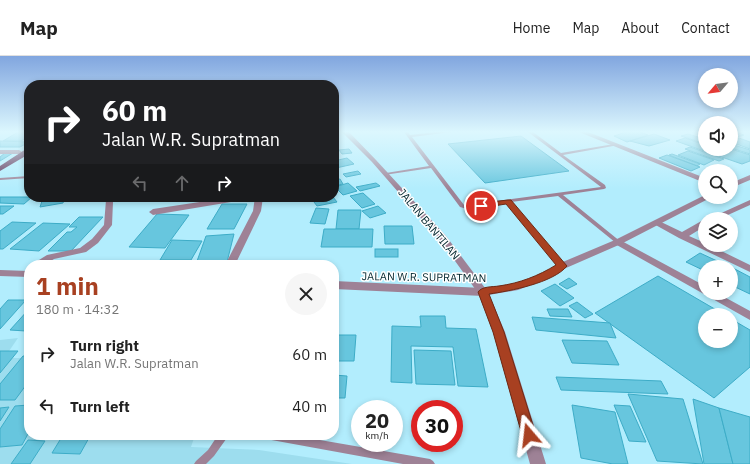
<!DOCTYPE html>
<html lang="en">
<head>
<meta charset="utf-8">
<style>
	:root { --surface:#fff; --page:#f6f6f6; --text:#222; --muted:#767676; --line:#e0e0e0; --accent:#a84021 }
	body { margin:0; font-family:"IBM Plex Sans",sans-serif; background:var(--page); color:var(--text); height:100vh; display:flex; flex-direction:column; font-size:15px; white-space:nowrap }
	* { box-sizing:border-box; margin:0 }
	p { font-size:13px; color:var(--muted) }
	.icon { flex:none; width:22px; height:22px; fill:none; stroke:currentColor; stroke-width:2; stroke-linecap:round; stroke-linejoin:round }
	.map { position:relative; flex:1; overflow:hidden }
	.panel { position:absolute; left:24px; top:204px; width:315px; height:180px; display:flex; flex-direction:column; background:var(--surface); border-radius:16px; box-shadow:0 2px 6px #0003 }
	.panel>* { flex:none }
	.banner { position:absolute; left:24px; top:24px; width:315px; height:122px; border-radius:16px; box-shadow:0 2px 6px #0003; background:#202124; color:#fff; overflow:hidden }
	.needle { width:26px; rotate:241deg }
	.tools { position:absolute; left:698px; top:12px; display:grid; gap:8px }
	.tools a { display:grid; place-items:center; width:40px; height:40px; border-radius:50%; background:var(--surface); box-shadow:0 2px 6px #0003; font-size:20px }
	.speed { position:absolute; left:351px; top:344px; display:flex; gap:8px; font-size:20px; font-weight:700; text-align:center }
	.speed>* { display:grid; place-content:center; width:52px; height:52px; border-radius:50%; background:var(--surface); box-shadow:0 2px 6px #0003; line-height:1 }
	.speed small { font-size:10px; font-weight:400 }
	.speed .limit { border:6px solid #d22; background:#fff; color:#111 }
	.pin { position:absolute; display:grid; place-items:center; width:34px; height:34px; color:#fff; margin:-17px; border:2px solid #fff; border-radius:50%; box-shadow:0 1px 4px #0007 }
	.me { position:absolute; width:44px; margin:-22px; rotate:343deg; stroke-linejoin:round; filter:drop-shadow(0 0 3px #0008) }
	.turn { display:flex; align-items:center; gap:14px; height:84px; padding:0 12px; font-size:18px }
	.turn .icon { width:52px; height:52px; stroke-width:2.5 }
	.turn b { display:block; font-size:28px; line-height:34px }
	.lanes { display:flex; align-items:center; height:38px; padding:0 12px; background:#0003; justify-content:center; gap:20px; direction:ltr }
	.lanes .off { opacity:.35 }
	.round { display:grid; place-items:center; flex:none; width:42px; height:42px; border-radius:21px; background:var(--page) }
	.head { display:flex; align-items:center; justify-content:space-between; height:68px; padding:0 12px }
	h1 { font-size:24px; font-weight:700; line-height:30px; color:var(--accent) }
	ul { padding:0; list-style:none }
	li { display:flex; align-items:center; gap:12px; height:52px; padding:0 12px }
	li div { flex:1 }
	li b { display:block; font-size:15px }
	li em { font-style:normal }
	header { display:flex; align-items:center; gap:24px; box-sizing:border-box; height:56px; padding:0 20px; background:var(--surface); border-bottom:1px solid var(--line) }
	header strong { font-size:19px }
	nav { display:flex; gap:22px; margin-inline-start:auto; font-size:14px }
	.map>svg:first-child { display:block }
</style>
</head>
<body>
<header>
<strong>Map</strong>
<nav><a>Home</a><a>Map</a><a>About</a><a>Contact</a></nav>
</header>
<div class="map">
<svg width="750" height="408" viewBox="0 0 750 408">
	<rect width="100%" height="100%" fill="#b2edfd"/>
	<!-- built -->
	<polygon fill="#9dddee" points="18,282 7,298 14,302 29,302 29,379 195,379 191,391 259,394 352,408 0,408 0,284"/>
	<!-- building -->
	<g fill="#67c6de" stroke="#3dacc7">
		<polygon points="18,76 29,76 29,80 21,85 3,85"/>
		<polygon points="626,76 640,76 648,79 627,86 614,80"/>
		<polygon points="736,76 744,79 733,82 731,82 731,78"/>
		<polygon points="654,78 670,84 649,90 630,85"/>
		<polygon points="688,78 705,83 705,88 681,80"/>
		<polygon points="521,80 569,115 485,127 448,88"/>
		<polygon points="685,82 705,89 705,93 710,93 704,95 676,85"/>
		<polygon points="739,82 750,86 750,93 731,86 731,85"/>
		<polygon points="0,85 29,86 20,91 0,91"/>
		<polygon points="731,88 750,94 750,98 731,92"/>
		<polygon points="690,91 724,103 719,105 685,93"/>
		<polygon points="349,93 352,97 342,98 339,94"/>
		<polygon points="714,93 731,93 750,99 750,105 742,108 707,96"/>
		<polygon points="688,95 714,104 704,109 678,99"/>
		<polygon points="5,97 13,97 0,105 0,101"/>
		<polygon points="672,98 700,108 697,110 669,99"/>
		<polygon points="667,99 700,111 691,115 659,102"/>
		<polygon points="347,102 354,108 336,112 334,110 334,105"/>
		<polygon points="358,115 361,118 346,121 343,118"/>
		<polygon points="340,123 343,128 334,130 334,124"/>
		<polygon points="348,127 357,135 343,139 335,131"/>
		<polygon points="376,127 380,130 360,135 356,131"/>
		<polygon points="363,137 375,148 362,152 350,140"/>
		<polygon points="0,141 32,141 24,148 0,147"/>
		<polygon points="65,141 63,147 40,151 42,145"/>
		<polygon points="333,141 337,146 317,150 311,142"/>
		<polygon points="222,148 247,148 234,173 207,173"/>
		<polygon points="0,150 14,150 3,158 0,158"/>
		<polygon points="378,150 386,157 370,162 362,155"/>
		<polygon points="316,152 329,153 325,168 310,167"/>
		<polygon points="338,154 361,154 359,173 336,173"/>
		<polygon points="157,158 189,159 165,192 129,191"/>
		<polygon points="79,161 103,161 71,195 48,195 67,176 71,176 77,171 69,171"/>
		<polygon points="12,166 36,167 3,193 0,193 0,175"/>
		<polygon points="43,167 70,168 39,195 10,193"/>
		<polygon points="384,170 412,170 414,188 385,188"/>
		<polygon points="324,173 373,173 372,191 321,191"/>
		<polygon points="234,178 227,206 196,208 206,180"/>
		<polygon points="172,184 202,185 191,204 160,204"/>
		<rect x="375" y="193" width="23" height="8"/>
		<polygon points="700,197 730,211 705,211 705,215 686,206"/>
		<polygon points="731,211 750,221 750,238 731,229"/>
		<polygon points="658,220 725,259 705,259 705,285 731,285 731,263 750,274 750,311 714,342 595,257"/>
		<polygon points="569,222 577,228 567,233 559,228"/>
		<polygon points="555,228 574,242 560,250 541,235"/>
		<polygon points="8,244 26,244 0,273 0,253"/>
		<polygon points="577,246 593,258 585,262 569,250"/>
		<polygon points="29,253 29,271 26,275 10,274"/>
		<polygon points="547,253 568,253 572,261 550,260"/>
		<polygon points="420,260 445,260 446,272 476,273 488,331 458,330 453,291 411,290 412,327 391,326 392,270 421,271"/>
		<polygon points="532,261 610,267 616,282 536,274"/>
		<polygon points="334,279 356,279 354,305 334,305"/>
		<polygon points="562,284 607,285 619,309 572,307"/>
		<polygon points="414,294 451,295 455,329 416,328"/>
		<polygon points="0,295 18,295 0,317"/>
		<polygon points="23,300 29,300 29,325 15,344 0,344 0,328"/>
		<polygon points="334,319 347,320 345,342 334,342"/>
		<polygon points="556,321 661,325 668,338 561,334"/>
		<polygon points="628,338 683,343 703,408 657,405"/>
		<polygon points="693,343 719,352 733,408 704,408"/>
		<polygon points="29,349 29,376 22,389 0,391 0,373 15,350"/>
		<polygon points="572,349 615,356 628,408 613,408 581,402"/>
		<polygon points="614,349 630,350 646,386 629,385"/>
		<polygon points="9,351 0,365 0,352"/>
		<polygon points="719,352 750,361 750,408 733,408"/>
		<polygon points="63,379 77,379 90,380 80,398 52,397"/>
		<polygon points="28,384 45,385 30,408 11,408"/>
	</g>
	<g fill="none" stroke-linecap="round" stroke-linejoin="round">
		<!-- service -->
		<g fill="#9e8296" fill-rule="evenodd">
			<polygon points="404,76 408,76 410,79 435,76 451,76 412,81 464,149 467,149 601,131 528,76 533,76 561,97 614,88 614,90 613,90 563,99 605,129 606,132 604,133 563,139 621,186 618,188 616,187 558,140 511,146 565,210 564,211 560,211 506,147 467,153 460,151 431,112 384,119 384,117 386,117 429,110"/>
			<polygon points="29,120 29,122 0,124 0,122"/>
			<polygon points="218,379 229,379 214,400 206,408 194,408 196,405 208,394"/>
			<polygon points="261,379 291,379 430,403 433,405 435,408 403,408 266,383 263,382"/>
		</g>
		<!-- minor -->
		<g fill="#9e8296" fill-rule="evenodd">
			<polygon points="342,76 349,76 376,104 446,180 488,236 505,276 546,408 530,408 493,276 478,237 440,184 372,106"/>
			<polygon points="579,76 588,76 705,122 705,127"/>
			<polygon points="0,94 19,94 22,96 19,98 0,98"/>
			<polygon points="233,141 253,141 249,143 153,159 149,156 153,153"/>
			<polygon points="255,141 263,141 261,155 235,209 225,209 253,155"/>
			<polygon points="106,144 112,144 113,146 112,169 98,187 86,196 54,203 44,209 31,209 47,199 80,192 92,183 104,169"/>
			<polygon points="750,144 750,149 719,163 708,163"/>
			<polygon points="705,163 705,170 689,180 705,187 705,189 709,189 750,209 750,216 679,182 652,167 656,164 659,165 682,176"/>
			<polygon points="618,183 705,230 705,237 717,237 750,255 750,264 615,188 613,186 615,184"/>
		</g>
		<!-- tertiary -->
		<g fill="#9e8296" fill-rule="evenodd">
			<polygon points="750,119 750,124 731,132 731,127"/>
			<polygon points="705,139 705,141 712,141 621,188 566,212 551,221 518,234 483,240 334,233 334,225 483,232 516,227 543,217 558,208 615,184"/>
			<polygon points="0,214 29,215 29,221 0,220"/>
		</g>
		<!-- trunk -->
		<polygon fill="#57264c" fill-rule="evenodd" points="26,93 29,93 29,98 0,115 0,110"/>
	</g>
	<!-- sky -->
	<linearGradient id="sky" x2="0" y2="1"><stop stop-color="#81a6df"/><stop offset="0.57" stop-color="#dcf7fe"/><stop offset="1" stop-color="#dcf7fe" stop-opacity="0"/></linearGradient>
	<rect width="750" height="133" fill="url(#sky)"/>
	<!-- route -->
	<path fill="#a84021" stroke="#6d2a15" d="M508,144H511L567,210C553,227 510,235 489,238L504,276L536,379L534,383L529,385L524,383L522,379L493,276L478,236C482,230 493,231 499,230C520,227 538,220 556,209L506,148L481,152L477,150L481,147Z"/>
	<g text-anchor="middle" stroke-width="3" stroke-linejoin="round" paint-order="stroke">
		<!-- street labels -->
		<g font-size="11" fill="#01252d" stroke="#fff">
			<text transform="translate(429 168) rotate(50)" y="4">JALAN BANTILAN</text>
			<text transform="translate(424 221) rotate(1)" y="4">JALAN W.R. SUPRATMAN</text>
		</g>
	</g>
</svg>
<div class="tools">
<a><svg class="needle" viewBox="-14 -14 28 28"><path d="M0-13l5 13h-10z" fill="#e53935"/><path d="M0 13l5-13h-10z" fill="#767676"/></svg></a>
<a><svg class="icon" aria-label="sound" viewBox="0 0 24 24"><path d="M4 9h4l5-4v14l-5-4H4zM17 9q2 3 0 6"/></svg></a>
<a><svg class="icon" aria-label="search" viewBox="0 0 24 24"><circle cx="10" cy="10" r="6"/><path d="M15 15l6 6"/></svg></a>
<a><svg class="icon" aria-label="layers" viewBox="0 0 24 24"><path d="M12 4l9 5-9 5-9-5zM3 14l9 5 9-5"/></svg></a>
<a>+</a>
<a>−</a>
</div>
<div class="speed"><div>20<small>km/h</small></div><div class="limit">30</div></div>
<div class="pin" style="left:481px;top:150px;background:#d93025"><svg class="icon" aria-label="arrive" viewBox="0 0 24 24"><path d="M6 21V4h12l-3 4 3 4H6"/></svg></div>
<svg class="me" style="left:529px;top:379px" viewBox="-20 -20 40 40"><path d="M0-17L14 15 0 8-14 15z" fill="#a84021" stroke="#fff" stroke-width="4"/></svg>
<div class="banner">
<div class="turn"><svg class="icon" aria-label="right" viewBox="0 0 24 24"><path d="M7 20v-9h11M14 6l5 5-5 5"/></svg><div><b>60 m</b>Jalan W.R. Supratman</div></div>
<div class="lanes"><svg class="icon off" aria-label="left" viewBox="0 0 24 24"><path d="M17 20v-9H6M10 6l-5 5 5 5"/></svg><svg class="icon off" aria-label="ahead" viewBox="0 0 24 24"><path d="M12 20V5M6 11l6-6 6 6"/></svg><svg class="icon" aria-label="right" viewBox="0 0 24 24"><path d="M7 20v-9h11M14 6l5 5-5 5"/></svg></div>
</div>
<section class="panel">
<div class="head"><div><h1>1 min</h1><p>180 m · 14:32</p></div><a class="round"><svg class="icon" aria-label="close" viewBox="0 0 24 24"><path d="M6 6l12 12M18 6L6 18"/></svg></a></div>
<ul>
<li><svg class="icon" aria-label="right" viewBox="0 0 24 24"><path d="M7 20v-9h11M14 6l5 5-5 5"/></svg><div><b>Turn right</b><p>Jalan W.R. Supratman</p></div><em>60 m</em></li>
<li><svg class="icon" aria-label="left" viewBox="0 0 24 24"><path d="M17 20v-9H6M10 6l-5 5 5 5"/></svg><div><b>Turn left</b></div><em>40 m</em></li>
</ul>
</section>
</div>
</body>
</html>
